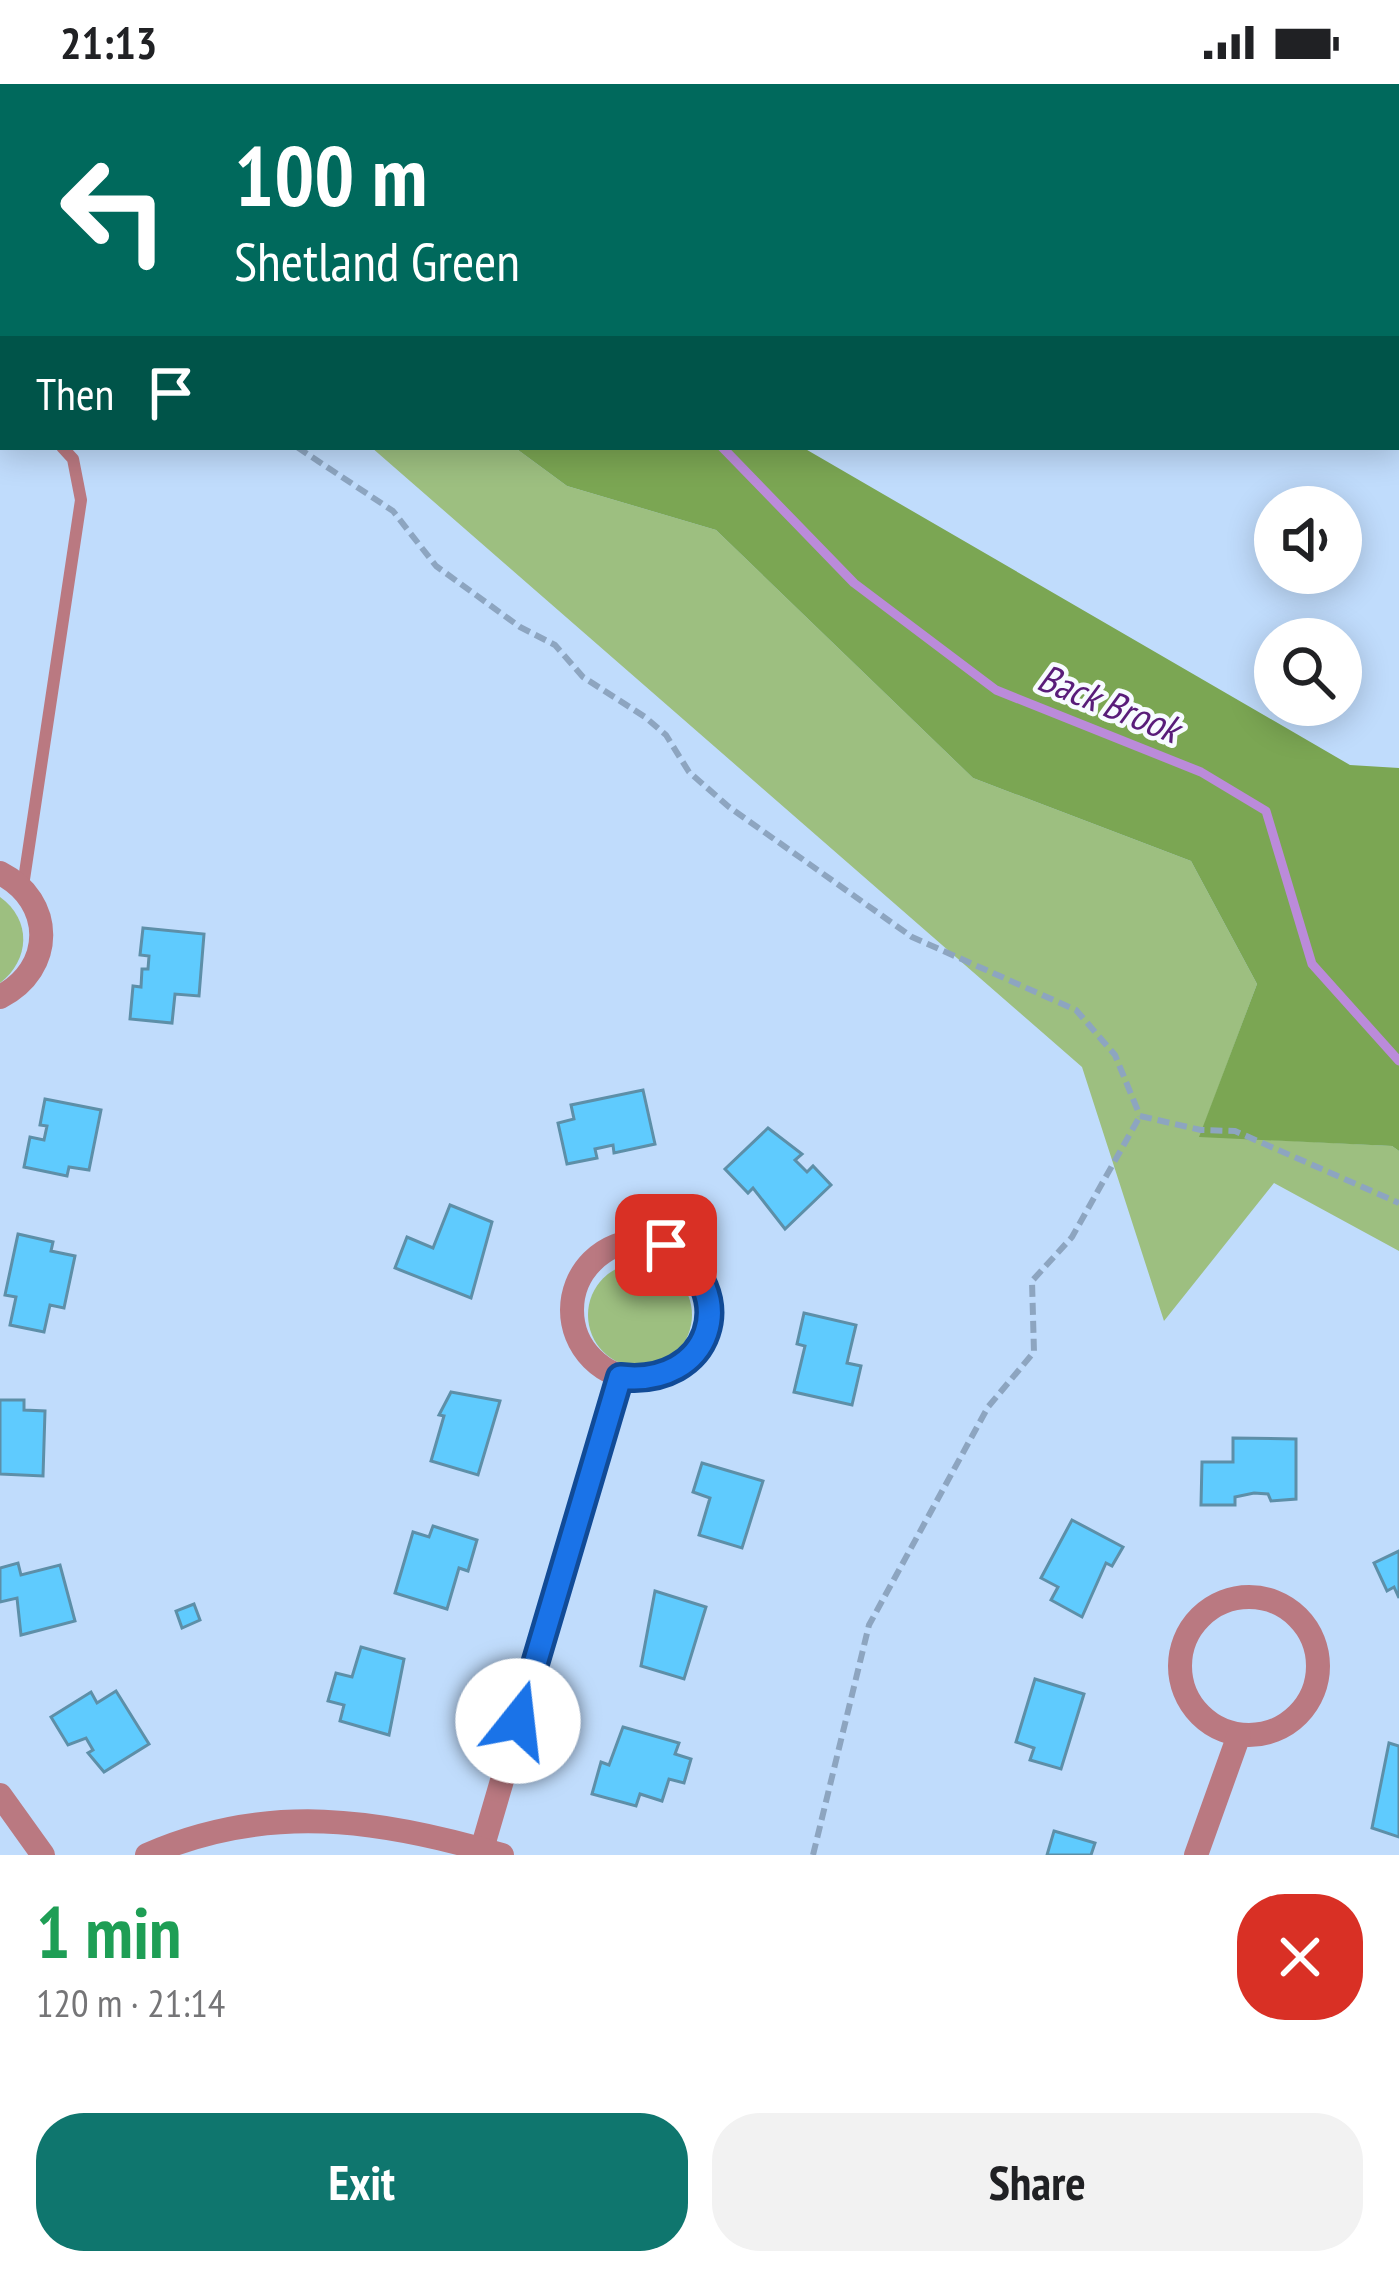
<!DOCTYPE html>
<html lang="en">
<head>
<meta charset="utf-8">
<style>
	:root { --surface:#fff; --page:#f2f2f2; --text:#202124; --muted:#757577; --accent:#0f766e }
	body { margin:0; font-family:"PT Sans Narrow",sans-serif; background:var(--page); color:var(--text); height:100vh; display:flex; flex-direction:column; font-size:45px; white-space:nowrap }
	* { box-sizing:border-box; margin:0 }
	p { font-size:39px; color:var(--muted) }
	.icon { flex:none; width:66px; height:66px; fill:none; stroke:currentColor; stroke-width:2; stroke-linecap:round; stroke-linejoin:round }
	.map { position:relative; height:1771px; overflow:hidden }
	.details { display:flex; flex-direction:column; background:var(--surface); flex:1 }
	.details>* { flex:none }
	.top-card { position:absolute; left:0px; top:0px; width:1401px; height:366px; box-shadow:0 6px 30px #0003; background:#00695c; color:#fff; overflow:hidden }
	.fabs { position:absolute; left:1254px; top:402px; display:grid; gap:24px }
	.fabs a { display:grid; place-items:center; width:108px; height:108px; border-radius:50%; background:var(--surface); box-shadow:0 6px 30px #0003; font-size:60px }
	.pin { position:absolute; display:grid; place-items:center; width:102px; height:102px; color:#fff; margin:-51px; border-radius:24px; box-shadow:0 6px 18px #0006 }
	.me { position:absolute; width:132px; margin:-66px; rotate:16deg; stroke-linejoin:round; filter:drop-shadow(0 0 9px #0008) }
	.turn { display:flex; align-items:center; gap:42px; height:252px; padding:0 36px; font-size:54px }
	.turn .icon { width:156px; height:156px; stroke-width:2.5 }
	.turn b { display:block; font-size:84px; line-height:102px }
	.then { display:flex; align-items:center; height:114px; padding:0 36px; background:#0003; gap:24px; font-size:45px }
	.round { display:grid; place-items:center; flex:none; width:126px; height:126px; border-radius:48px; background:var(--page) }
	.summary { display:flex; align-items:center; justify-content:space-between; height:204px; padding:0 36px }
	h1 { font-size:72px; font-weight:800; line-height:90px; color:#1e9e55 }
	.cta { display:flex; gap:24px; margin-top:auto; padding:24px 36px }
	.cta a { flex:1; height:138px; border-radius:48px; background:var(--accent); color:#fff; font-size:48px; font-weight:800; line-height:138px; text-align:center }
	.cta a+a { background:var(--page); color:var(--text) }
	.status { display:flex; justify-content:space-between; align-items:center; height:84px; padding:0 60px; background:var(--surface); direction:ltr }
	.status svg { height:33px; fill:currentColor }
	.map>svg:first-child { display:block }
</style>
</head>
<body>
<div class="status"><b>21:13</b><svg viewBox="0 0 49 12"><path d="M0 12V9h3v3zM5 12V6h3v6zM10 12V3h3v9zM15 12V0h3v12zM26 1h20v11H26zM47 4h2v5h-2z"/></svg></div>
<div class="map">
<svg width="1399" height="1771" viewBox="0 0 1399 1771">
	<rect width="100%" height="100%" fill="#c0dcfc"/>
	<!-- green -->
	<g fill="#9dbf80">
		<polygon points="371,363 514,363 567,402 716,446 973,694 1191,777 1257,900 1200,1052 1392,1062 1399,1067 1399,1167 1274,1099 1164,1237 1082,983"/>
		<path d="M0,813C32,836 30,876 0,899Z"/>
		<circle cx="640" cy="1231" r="52"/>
	</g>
	<!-- forest -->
	<polygon fill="#7ba653" points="514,363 802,363 1350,681 1399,684 1399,1067 1392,1062 1199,1053 1257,900 1191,777 973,694 716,446 567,402"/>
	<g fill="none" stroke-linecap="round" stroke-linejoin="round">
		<!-- stream -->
		<g stroke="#bb8bda" stroke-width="9">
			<polyline points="321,0 324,3"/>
			<polyline points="722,363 854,499 996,606 1201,688 1266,727 1312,880 1399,977"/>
		</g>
	</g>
	<!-- building -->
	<g fill="#5fcbfe" stroke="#5d8fa8" stroke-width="3">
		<polygon points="143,844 204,850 199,912 175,910 172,939 130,935 133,902 141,903 142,885 148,885 149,872 140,871"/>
		<polygon points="643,1006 655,1060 614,1069 613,1061 595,1065 597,1074 567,1080 558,1039 574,1035 571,1021"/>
		<polygon points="45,1015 101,1026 89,1086 69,1083 67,1092 24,1083 30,1053 44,1056 47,1042 40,1041"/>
		<polygon points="768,1044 802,1070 795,1076 807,1088 813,1082 831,1101 785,1145 753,1104 748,1109 725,1085"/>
		<polygon points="450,1121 492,1138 471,1214 395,1184 407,1153 433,1164"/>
		<polygon points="18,1150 53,1158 51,1167 75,1172 64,1224 50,1221 44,1248 10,1241 16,1213 5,1211"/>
		<polygon points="804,1229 856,1241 847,1279 861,1282 852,1321 794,1308 805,1262 797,1260"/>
		<polygon points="451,1308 500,1317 478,1391 431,1377 444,1332 439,1331"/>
		<polygon points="0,1316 24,1316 24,1326 45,1327 43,1392 0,1390"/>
		<polygon points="1233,1354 1296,1355 1296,1415 1271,1417 1268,1410 1254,1409 1235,1413 1235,1421 1201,1421 1202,1378 1233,1378"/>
		<polygon points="702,1379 763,1397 742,1464 699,1451 710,1414 693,1408"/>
		<polygon points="1072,1436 1123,1463 1112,1482 1106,1479 1082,1533 1051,1516 1058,1503 1041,1494"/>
		<polygon points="433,1442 477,1456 468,1487 459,1484 447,1525 395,1509 413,1448 429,1453"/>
		<polygon points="1399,1467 1399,1514 1394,1503 1387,1507 1374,1479"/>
		<polygon points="18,1479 21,1491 60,1481 75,1537 21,1551 17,1514 0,1518 0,1484"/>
		<polygon points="655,1507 706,1523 684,1595 641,1582"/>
		<polygon points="194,1520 200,1536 182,1544 176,1527"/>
		<polygon points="361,1563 404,1575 389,1651 340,1637 344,1621 328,1617 336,1589 352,1593"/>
		<polygon points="1035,1595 1084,1610 1061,1685 1030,1676 1034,1664 1016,1658"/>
		<polygon points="116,1607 149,1660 104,1688 88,1669 93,1666 86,1654 68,1661 51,1633 91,1608 97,1619"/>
		<polygon points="623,1643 679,1659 675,1670 691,1675 684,1699 669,1695 662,1717 640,1710 636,1722 592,1710 601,1678 609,1681"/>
		<polygon points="1389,1659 1399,1662 1399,1753 1372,1744"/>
		<polygon points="1054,1747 1095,1759 1091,1771 1047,1771"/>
	</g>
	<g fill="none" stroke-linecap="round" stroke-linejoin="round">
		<!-- path -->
		<g stroke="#8da5c0" stroke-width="6" stroke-dasharray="12 6" stroke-linecap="butt">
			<polyline points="0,82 3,80"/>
			<polyline points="297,363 393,427 436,482 520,543 555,561 583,593 645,633 666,651 689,688 729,723 912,853 1076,926 1115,971 1140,1032"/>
			<polyline points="1140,1032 1201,1046 1235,1047 1399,1119"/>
			<polyline points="813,1771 869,1541 988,1323 1034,1268 1032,1197 1072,1153 1140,1032"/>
		</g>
		<!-- service -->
		<g stroke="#ba7981" stroke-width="12">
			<polyline points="0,331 3,332"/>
			<polyline points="23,802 81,416 73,375 62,363"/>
		</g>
		<!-- minor -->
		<g stroke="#ba7981" stroke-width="24">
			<path d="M0,789C55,817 55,885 0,913"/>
			<circle cx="641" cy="1226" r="69"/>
			<circle cx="1249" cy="1582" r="69"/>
			<polyline points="0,1711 43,1771"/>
			<polyline points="482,1765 620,1293"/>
			<path d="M147,1771C267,1718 380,1735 502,1771"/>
			<polyline points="1196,1771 1239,1651"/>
		</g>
	</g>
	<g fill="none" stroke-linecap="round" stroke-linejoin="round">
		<defs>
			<path id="route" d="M518,1637L620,1293C711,1304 743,1208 666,1161"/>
		</defs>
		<!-- route casing -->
		<use href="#route" stroke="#114b97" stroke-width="30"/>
		<!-- route -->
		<use href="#route" stroke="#1a73e8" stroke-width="21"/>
	</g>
	<g text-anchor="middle" stroke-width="9" stroke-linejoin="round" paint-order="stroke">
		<!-- water labels -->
		<g font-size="39" font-style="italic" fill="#591c79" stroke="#f7fbff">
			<text transform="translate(1109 619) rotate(22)" y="14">Back Brook</text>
		</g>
	</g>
</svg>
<div class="fabs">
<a><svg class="icon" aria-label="sound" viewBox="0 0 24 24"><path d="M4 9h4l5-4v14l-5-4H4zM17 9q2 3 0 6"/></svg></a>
<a><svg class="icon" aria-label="search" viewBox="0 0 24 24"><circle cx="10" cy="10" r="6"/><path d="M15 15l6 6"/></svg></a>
</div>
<div class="pin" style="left:666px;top:1161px;background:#d93025"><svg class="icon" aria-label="arrive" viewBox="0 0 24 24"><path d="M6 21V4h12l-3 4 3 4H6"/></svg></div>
<svg class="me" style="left:518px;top:1637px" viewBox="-20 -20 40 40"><circle r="19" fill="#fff"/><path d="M0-13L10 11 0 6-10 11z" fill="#1a73e8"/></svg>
<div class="top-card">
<div class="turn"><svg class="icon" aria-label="left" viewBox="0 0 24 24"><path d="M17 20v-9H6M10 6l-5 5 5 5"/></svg><div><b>100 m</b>Shetland Green</div></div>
<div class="then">Then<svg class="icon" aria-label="arrive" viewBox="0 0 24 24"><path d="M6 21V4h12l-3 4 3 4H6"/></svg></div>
</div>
</div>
<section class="details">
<div class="summary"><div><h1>1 min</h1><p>120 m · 21:14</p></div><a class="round" style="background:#d93025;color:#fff"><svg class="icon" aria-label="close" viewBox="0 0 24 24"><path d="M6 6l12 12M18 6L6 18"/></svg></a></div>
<div class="cta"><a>Exit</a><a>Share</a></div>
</section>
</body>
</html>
